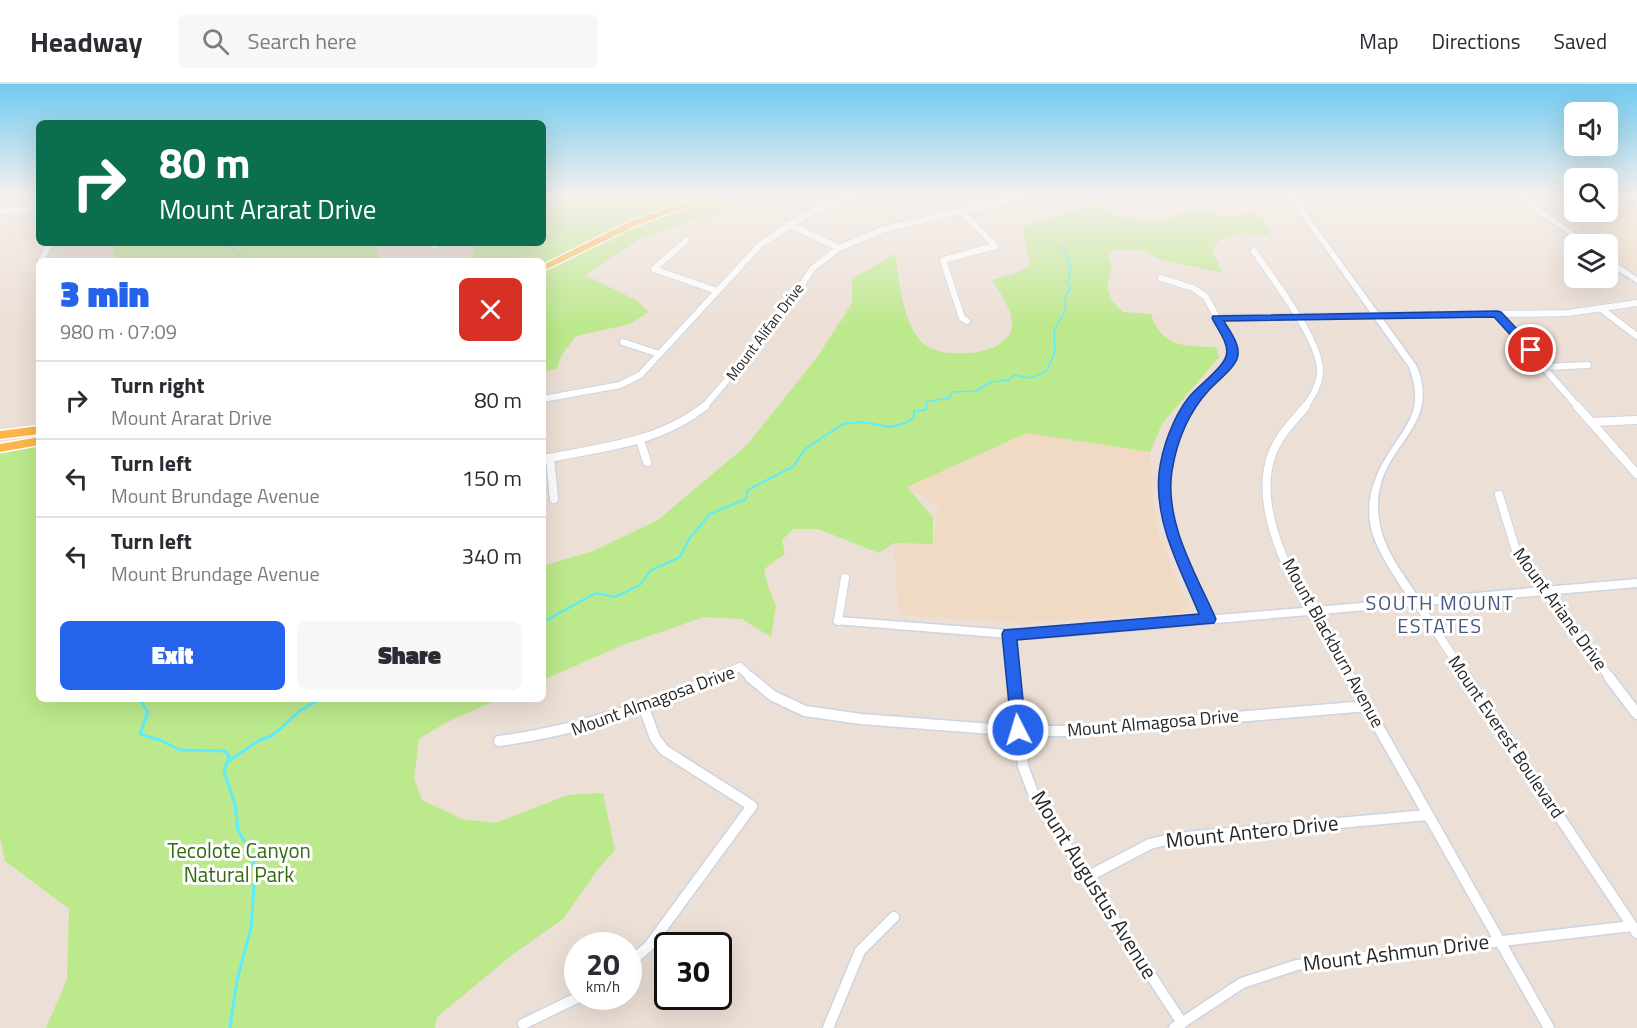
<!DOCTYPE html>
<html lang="en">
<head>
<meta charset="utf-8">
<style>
	:root { --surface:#fff; --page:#f7f7f7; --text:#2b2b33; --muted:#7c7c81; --line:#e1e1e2; --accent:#2563eb }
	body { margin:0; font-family:"Titillium Web",sans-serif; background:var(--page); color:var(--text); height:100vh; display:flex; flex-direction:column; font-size:22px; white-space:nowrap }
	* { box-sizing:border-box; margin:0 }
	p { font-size:20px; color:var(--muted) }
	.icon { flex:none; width:33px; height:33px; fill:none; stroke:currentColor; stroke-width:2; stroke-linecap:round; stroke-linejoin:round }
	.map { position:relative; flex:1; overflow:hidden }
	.sheet { position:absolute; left:36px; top:174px; width:510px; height:444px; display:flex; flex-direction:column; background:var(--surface); border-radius:9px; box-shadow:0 6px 24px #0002 }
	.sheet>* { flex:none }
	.top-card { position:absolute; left:36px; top:36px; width:510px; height:126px; border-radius:9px; box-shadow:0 6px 24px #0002; background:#0b6e4f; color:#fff; overflow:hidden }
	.fabs { position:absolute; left:1564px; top:18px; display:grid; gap:12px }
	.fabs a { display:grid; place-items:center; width:54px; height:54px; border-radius:9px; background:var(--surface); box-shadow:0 6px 24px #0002; font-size:30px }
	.speed { position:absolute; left:564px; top:848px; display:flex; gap:12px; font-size:30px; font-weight:700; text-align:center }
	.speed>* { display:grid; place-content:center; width:78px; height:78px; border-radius:50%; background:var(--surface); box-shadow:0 6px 24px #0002; line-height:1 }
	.speed small { font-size:15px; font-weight:400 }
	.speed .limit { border:3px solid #111; border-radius:9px; background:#fff; color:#111 }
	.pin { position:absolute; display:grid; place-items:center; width:51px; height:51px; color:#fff; margin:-26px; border:3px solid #fff; border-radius:50%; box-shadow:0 2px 6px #0007 }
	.me { position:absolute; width:66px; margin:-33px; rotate:355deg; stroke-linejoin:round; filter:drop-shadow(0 0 4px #0008) }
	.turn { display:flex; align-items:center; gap:21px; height:126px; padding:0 24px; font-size:27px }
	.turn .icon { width:78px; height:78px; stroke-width:2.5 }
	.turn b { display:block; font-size:42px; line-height:51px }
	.round { display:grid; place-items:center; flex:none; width:63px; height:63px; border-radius:9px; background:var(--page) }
	.head { display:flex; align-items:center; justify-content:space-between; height:102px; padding:0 24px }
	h1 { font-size:36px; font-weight:800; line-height:45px; color:var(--accent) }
	.cta { display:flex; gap:12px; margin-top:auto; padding:12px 24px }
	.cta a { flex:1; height:69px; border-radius:9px; background:var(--accent); color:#fff; font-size:24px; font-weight:800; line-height:69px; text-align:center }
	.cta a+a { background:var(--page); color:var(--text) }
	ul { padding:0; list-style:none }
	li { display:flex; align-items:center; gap:18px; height:78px; padding:0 24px; border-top:2px solid var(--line) }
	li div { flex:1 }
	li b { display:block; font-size:22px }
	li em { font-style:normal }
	header { display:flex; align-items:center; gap:36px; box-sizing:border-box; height:84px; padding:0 30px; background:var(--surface); border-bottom:2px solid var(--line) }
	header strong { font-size:28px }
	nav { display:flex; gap:33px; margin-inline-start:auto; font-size:21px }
	.search { width:420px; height:54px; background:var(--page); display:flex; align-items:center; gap:15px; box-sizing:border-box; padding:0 21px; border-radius:9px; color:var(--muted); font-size:22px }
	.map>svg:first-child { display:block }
</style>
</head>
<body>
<header>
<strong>Headway</strong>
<div class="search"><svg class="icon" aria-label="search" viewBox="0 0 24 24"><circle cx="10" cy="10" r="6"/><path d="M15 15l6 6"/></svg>Search here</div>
<nav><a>Map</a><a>Directions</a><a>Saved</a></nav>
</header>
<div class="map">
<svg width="1637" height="944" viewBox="0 0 1637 944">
	<rect width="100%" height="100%" fill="#ecdfd6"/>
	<!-- education -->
	<g fill="#f0dac3">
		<polygon points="1529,112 1575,112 1575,128 1608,128 1608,112 1637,112 1637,189 1608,167 1608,160 1599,160"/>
		<polygon points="1027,349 1150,368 1154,427 1159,450 1190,528 1025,539 899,531 894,459 933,460 938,423 906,403"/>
	</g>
	<!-- green -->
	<g fill="#bce98c">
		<polygon points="543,112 711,112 737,122 641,154 585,191 636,216 649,228 630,240 576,252 561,272 557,285 543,287 543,177 467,177 472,175 474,159 543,159"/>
		<path d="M1071,112H1086L1119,132L1153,138L1197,125L1225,132L1258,128L1272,154C1251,148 1224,144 1212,167L1223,189L1159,175L1142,166L1108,167L1112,185L1107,202L1112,217L1123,228L1151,230C1162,264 1184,262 1216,263L1219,273L1162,340L1150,368L1027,349L907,403L933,433V460L894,459L879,469L818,445H793L782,456L785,470L764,485L768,502L776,522L771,553L742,535L704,533L623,561L543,596V482L593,467L658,436L747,361L818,272L852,219V195L895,170C899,195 903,243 924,260C943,276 1009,273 1012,242C1013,226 1000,209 992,196L1016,189L1030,181L1022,143L1076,126L1081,121Z"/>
		<polygon points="113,159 375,159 377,170 385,177 115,177"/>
		<polygon points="39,362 39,615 499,615 445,639 419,655 414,695 422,716 462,735 495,739 568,711 603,709 615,766 598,785 563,835 512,871 437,933 435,944 46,944 67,895 69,825 5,777 0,753 0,368"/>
	</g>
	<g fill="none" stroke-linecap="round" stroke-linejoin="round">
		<!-- stream-far2 -->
		<g stroke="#5decfb" stroke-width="1.5">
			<polyline points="224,159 250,177"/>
			<polyline points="927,323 926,318 949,314 952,308 976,307 991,298 1009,296 1014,291 1030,294 1047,287 1055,267 1054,247 1066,225 1065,213 1071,204 1067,199 1071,185 1063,162"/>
		</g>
		<!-- stream-far1 -->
		<polyline stroke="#5decfb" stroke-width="2" points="543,538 596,509 615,513 640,501 650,487 680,473 689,455 710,430 746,415 748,406 794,382 805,365 843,340 861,338 891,343 906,339 914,333 914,327 925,326 927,322"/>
		<!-- stream -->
		<g stroke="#5decfb" stroke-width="3">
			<polyline points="139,615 148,628 140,650 160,656 180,666 225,667 229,672 224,688 235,720 238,746 252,770 255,788 251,844 237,896 230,944"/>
			<polyline points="227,678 258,657 273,651 301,626 320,615"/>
		</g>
		<defs>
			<g id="minor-far2">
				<polyline points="0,127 39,125"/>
				<polyline points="962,127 995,162 943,176 962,234 967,237"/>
				<polyline points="788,140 839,164"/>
				<polyline points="687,156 654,185 717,207"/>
				<polyline points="433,159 435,162"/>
				<path d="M1254,167C1272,194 1318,253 1320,285C1321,299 1313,312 1305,323"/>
				<polyline points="41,177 50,159"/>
				<polyline points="1161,194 1193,204 1206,213 1233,264 1231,275 1189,323"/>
				<polyline points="1600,224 1637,252"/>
				<polyline points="1497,230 1578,323"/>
				<polyline points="1217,234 1568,229 1637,219"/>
				<polyline points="623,258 659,270"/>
				<polyline points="1546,283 1588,281"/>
				<polyline points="543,315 620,301 640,291 760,161 804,132 852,112"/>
				<polyline points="704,323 782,232 812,185 839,164 882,146 1023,112"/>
			</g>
			<g id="minor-far1">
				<path d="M1190,322C1143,403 1176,458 1209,535"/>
				<path d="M1306,322C1294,337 1279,351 1272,370C1246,439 1317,537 1351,594"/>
				<polyline points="1577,322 1637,390"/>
				<polyline points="1592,338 1637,336"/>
				<polyline points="640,356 647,378"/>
				<polyline points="550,374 554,415"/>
				<path d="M543,375C599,364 659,359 705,322"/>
				<polyline points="1499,411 1518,473 1610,594"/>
				<polyline points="1416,517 1467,594"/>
				<polyline points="838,537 845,494"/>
				<polyline points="1009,550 1014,594"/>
				<polyline points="713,594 740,583 751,594"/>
			</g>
			<g id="minor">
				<polyline points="750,593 773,612 805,627 861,635 1018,647 1069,647 1367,622"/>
				<polyline points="1014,593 1023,682 1035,714 1182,939"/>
				<polyline points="1350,593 1549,944"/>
				<polyline points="1466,593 1637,849"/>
				<polyline points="1609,593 1637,630"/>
				<path d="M499,657C576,647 646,623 717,593"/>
				<polyline points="1085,794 1150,760 1175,754 1427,731"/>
				<polyline points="628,880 649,862 752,722 664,666 655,654 644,624"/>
				<polyline points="523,940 581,912"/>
				<polyline points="828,944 860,867 894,833"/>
				<polyline points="1174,944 1242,899 1297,881 1632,842"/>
			</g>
			<path id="tertiary" d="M1288,112H1294L1416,281C1440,336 1394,355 1381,399C1377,413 1377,427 1380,441C1385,468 1404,491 1419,514L1637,495V503L1039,554H1009L835,540L833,537L835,534L838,533L1009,546H1039L1409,515C1396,494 1381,474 1373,451C1363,419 1374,391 1392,364C1400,352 1410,339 1414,324C1417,309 1414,297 1409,283Z"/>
			<g id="secondary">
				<polygon points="1515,112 1523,112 1590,160 1582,160"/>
				<polygon points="1608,174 1637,193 1637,199 1608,180"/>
			</g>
			<g id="primary">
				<polygon points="0,112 7,112 0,118"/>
				<polygon points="702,112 715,112 635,142 543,187 543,181 629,138"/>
				<polygon points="39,342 39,350 0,355 0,347"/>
				<polygon points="39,353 39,361 0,368 0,360"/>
			</g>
		</defs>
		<!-- minor-far2 casing -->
		<use href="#minor-far2" stroke="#ccd4e2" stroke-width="8"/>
		<!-- minor-far1 casing -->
		<use href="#minor-far1" stroke="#ccd4e2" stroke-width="10"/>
		<!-- minor casing -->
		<use href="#minor" stroke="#ccd4e2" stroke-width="13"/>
		<!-- tertiary casing -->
		<use href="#tertiary" stroke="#ccd4e2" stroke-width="3"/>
		<!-- secondary casing -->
		<use href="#secondary" stroke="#ccd4e2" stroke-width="4"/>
		<!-- primary casing -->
		<use href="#primary" stroke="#fff" stroke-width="3"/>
		<!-- minor-far2 -->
		<use href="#minor-far2" stroke="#fff" stroke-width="6"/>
		<!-- minor-far1 -->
		<use href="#minor-far1" stroke="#fff" stroke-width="8"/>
		<!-- minor -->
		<use href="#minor" stroke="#fff" stroke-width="10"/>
		<!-- tertiary -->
		<use href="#tertiary" fill="#fff" fill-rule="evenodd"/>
		<!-- secondary -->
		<use href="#secondary" fill="#fff" fill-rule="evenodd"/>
		<!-- primary -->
		<use href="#primary" fill="#ffb549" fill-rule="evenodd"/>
	</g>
	<!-- sky -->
	<linearGradient id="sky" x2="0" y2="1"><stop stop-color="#70caf0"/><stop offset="0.46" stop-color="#f6f1ed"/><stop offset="1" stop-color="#f6f1ed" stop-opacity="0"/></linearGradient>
	<rect width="1637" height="244" fill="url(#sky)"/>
	<!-- route -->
	<path fill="#2563eb" stroke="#184099" stroke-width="1.5" d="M1497,227L1501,228L1535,264V269H1527L1494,233L1224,237C1230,248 1242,262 1237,275C1233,286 1217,297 1209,306C1188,329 1177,356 1172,387C1164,438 1196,490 1216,535L1214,539L1017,556L1026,646L1024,651L1018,654L1012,651L1002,550L1004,546L1199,530C1181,486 1154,439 1159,389C1162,364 1173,333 1189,313C1198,302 1223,284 1226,272C1230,260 1217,245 1212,234L1213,232Z"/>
	<g text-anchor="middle" stroke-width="6" stroke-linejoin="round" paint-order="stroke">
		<!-- far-street labels -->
		<g font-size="15" fill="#272727" stroke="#fff">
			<text transform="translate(765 248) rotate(-53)" y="5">Mount Alifan Drive</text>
		</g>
		<!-- street labels -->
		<g font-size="18" fill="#272727" stroke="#fff">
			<text transform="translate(1560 525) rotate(54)" y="6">Mount Ariane Drive</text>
			<text transform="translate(1333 559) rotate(61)" y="6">Mount Blackburn Avenue</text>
			<text transform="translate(653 617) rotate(-20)" y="6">Mount Almagosa Drive</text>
			<text transform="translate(1153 639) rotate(-5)" y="6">Mount Almagosa Drive</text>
			<text transform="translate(1506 653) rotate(56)" y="6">Mount Everest Boulevard</text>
		</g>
		<!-- neighbourhood labels -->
		<g font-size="20" letter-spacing="1.5" fill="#44577c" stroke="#fff">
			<text x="1440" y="526">SOUTH MOUNT<tspan x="1440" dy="23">ESTATES</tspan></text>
		</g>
		<!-- near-street labels -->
		<g font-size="21" fill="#272727" stroke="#fff">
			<text transform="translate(1252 748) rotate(-6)" y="7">Mount Antero Drive</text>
			<text transform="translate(1094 801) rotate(58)" y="7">Mount Augustus Avenue</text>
			<text transform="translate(1396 869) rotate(-7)" y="7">Mount Ashmun Drive</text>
		</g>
		<!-- near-park labels -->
		<g font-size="21" fill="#336a12" stroke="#fff">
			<text x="239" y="774">Tecolote Canyon<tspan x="239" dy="24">Natural Park</tspan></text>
		</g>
	</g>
</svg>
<div class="fabs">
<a><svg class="icon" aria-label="sound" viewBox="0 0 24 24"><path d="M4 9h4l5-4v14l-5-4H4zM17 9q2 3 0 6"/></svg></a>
<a><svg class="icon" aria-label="search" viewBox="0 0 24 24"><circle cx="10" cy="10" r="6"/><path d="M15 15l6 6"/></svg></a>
<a><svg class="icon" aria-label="layers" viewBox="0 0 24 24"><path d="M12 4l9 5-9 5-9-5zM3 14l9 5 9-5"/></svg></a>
</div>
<div class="speed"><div>20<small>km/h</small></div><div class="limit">30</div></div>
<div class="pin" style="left:1531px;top:266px;background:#d93025"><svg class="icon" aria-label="arrive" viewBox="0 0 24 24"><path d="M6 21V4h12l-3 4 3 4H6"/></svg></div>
<svg class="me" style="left:1018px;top:646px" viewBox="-20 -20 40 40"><circle r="17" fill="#2563eb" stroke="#fff" stroke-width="3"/><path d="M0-11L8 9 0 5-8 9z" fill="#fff"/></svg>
<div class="top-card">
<div class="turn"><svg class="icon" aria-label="right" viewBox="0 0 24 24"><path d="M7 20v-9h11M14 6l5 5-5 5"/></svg><div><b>80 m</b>Mount Ararat Drive</div></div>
</div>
<section class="sheet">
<div class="head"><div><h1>3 min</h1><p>980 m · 07:09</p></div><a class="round" style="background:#d93025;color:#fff"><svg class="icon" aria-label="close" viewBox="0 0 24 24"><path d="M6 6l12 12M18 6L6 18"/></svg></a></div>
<ul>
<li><svg class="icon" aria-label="right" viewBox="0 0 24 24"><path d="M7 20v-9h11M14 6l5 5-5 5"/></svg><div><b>Turn right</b><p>Mount Ararat Drive</p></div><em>80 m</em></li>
<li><svg class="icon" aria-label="left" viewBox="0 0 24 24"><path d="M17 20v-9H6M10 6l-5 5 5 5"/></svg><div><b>Turn left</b><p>Mount Brundage Avenue</p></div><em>150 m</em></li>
<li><svg class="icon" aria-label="left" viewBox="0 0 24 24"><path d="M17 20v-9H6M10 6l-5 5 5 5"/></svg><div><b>Turn left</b><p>Mount Brundage Avenue</p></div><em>340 m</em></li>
</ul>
<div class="cta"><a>Exit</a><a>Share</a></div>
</section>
</div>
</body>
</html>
